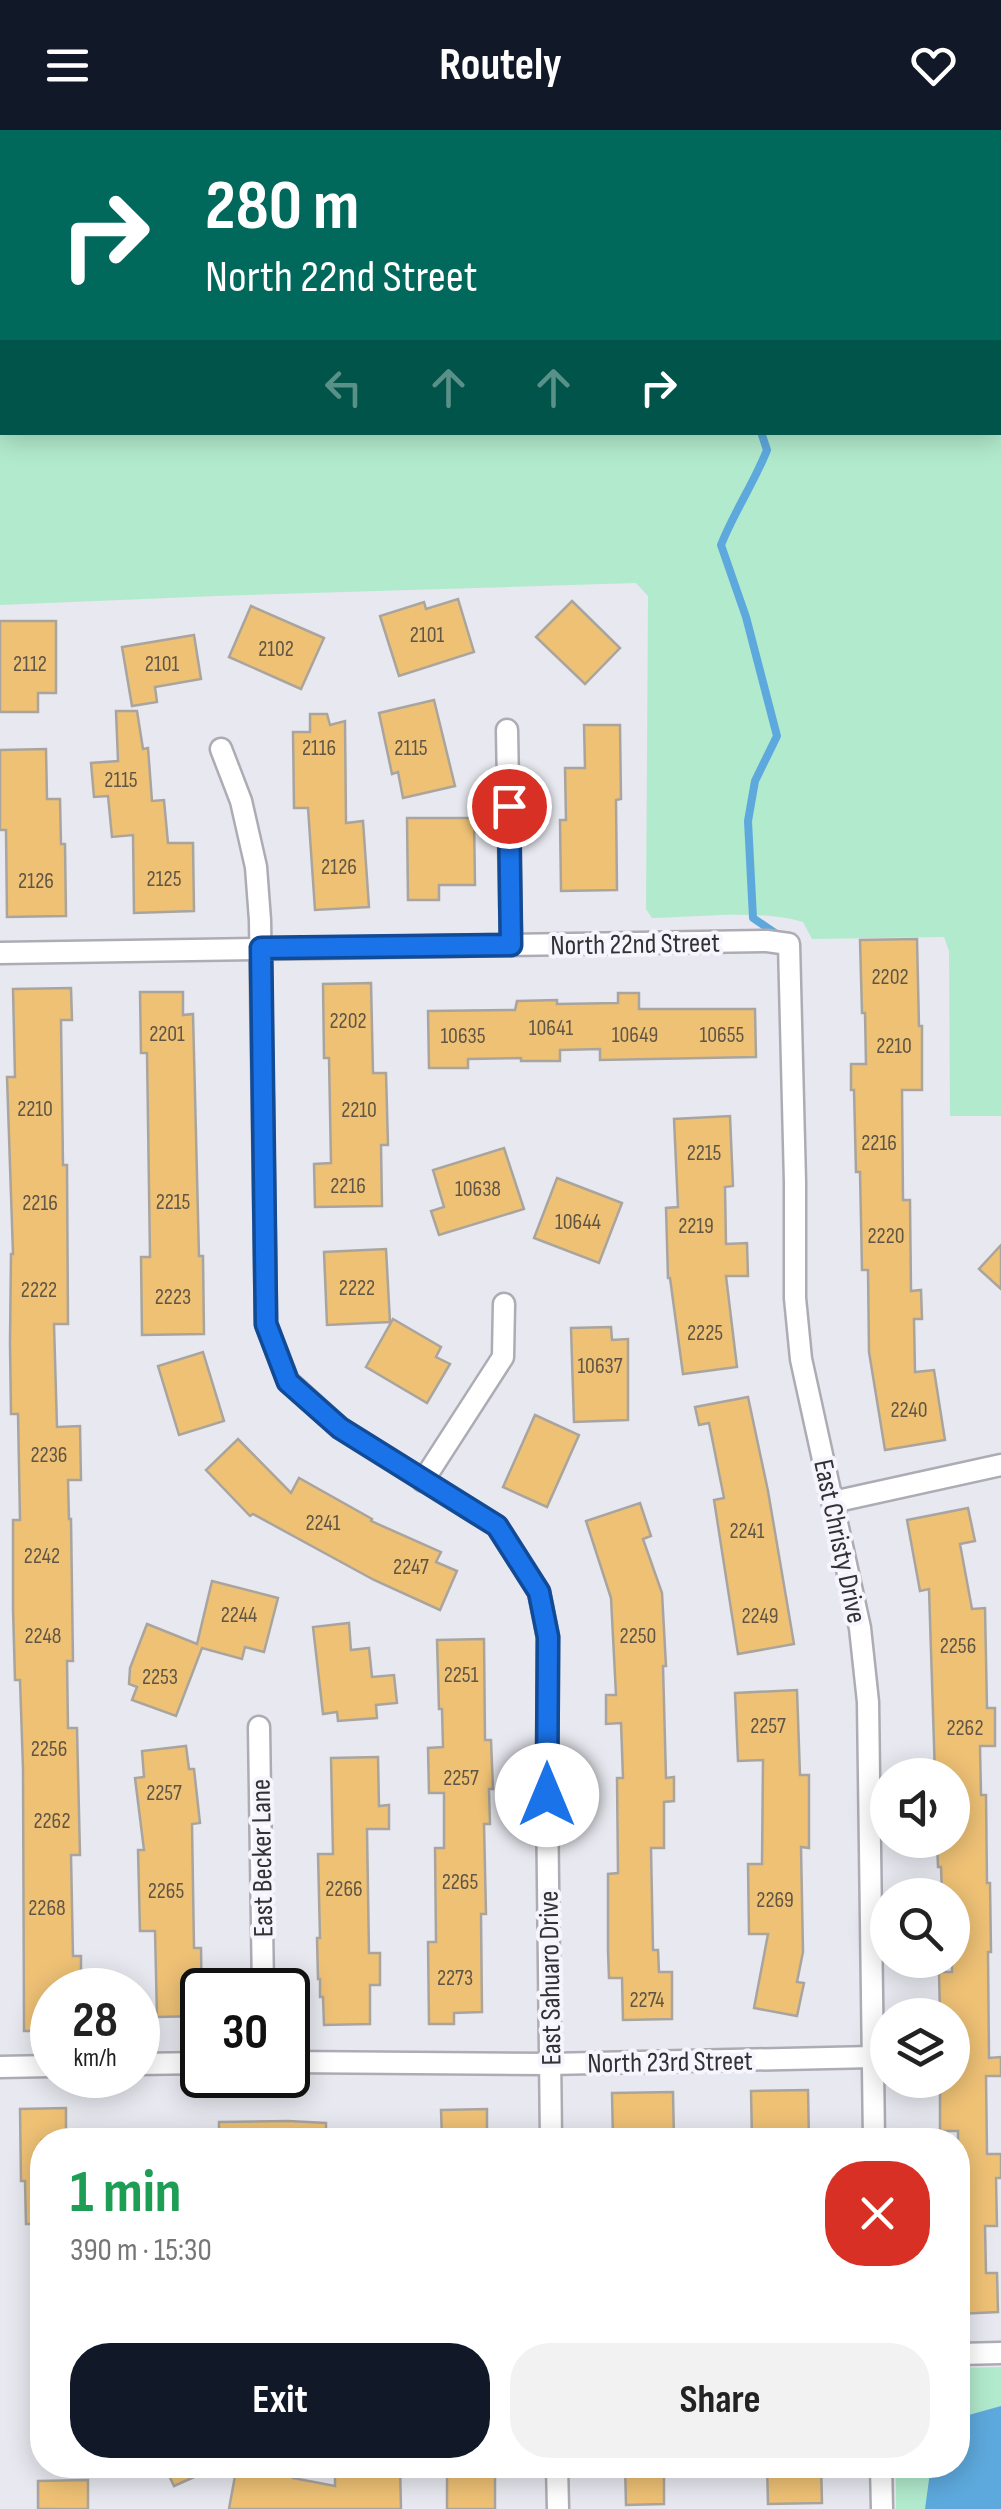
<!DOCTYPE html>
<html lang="en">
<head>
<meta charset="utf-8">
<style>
	:root { --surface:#fff; --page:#f2f2f2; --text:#222; --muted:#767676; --accent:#111827 }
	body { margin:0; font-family:"Sofia Sans Condensed",sans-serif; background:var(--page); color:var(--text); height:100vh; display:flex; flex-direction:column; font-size:38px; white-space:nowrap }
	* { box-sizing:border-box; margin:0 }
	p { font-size:32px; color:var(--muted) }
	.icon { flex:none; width:55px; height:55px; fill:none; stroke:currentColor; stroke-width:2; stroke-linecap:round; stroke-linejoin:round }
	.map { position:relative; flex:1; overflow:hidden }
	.details { position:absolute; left:30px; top:1998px; width:940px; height:350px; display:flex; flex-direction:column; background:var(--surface); border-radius:40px; box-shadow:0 5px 25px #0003 }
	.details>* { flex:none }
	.guide { position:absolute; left:0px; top:0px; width:1002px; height:305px; box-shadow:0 5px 25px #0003; background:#00695c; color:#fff; overflow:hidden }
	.buttons { position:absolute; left:870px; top:1628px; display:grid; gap:20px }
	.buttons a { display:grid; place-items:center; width:100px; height:100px; border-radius:50%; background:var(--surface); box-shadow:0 5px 25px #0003; font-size:50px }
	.speed { position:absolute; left:30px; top:1838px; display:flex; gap:20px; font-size:50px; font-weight:700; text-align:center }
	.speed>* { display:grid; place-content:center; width:130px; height:130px; border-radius:50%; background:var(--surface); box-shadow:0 5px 25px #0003; line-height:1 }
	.speed small { font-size:25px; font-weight:400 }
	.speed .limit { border:5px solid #111; border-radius:15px; background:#fff; color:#111 }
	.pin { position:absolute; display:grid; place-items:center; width:85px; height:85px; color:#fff; margin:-42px; border:5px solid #fff; border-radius:50%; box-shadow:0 2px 10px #0007 }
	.me { position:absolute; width:110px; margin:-55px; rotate:0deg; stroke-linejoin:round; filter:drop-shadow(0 0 8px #0008) }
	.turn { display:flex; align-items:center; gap:35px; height:210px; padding:0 40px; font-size:45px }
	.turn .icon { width:130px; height:130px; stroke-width:2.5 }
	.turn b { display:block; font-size:70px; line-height:85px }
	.lanes { display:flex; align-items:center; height:95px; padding:0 40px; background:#0003; justify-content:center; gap:50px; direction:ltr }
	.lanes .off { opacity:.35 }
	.round { display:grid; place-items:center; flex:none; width:105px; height:105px; border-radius:40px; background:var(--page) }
	.headline { display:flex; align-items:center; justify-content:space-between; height:170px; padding:0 40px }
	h1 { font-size:60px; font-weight:700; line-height:75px; color:#1e9e55 }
	.primary-button { display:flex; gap:20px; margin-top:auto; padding:20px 40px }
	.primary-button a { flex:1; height:115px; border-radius:40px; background:var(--accent); color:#fff; font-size:40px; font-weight:700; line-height:115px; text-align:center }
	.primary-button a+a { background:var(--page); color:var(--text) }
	header { display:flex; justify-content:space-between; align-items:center; height:130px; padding:0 40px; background:var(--accent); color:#fff; font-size:45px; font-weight:700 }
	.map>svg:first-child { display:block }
</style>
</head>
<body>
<header><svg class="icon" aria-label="menu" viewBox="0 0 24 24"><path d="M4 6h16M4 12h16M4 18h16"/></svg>Routely<svg class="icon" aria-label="heart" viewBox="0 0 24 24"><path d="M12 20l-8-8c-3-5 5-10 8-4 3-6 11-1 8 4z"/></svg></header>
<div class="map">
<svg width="1001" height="2379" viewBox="0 0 1001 2379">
	<rect width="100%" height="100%" fill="#e8e8f0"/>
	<!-- green -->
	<g fill="#b2eacd" fill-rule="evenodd">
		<path d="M0,0H1001V986H950L949,821L944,807L812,809L803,792C760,779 697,787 652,788L646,779L648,466L636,453L216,466L0,475ZM2,2H1000V302H2Z"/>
		<polygon points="1001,2237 1001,2379 896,2379 896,2335 958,2335 958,2238"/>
	</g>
	<!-- water -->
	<polygon fill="#5da9dd" points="1001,2276 1001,2379 925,2379 931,2335 958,2335 958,2288"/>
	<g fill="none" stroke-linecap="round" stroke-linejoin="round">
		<!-- stream -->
		<g stroke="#5da9dd" stroke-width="8">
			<polyline points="901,2 903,0"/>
			<path d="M761,302L767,320C754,353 734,382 721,415L746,487L777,606L755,651L748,691L753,788L781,807"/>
		</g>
	</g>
	<!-- building -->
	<g fill="#eec175" stroke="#a9a59e" stroke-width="2.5">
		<polygon points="458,469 474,522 399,546 380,486 424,472 426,479"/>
		<polygon points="572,471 620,518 585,554 536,507"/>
		<polygon points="251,476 324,508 301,559 229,527"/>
		<polygon points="0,491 56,491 56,563 38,563 38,582 0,582"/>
		<polygon points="194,505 201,549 155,557 157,572 132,576 122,517"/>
		<polygon points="434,570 455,656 403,668 398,642 392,644 379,583"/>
		<polygon points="116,581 137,581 143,619 148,618 152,671 164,670 168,713 193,713 194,781 134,783 133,705 112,707 108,666 94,667 91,633 118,631"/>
		<polygon points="310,584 327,584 330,595 345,591 346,693 363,691 369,777 315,780 308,678 294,678 293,602 310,602"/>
		<polygon points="584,595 620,595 621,669 616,670 617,760 561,761 560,690 566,690 565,638 585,638"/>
		<polygon points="46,619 47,669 60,669 61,714 65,714 66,786 7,787 6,700 0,700 0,620"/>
		<polygon points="407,688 474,688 475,755 439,755 439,770 408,770"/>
		<polygon points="917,809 919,896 922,896 922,960 902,960 903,1070 910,1070 911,1161 921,1160 922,1189 914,1189 915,1242 934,1240 945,1310 885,1320 869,1222 868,1140 862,1140 860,1042 856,1042 854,960 851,960 851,934 866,934 865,883 862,883 860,810"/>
		<polygon points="371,853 373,943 386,943 388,1015 381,1015 382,1076 315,1077 314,1034 331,1033 329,928 324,928 323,854"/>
		<polygon points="71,858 72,890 61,890 63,1035 67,1035 68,1194 54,1194 57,1297 80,1296 81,1350 68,1350 69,1389 71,1389 73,1531 67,1531 68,1598 77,1598 80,1725 71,1725 73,1826 81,1826 81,1860 52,1860 52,1901 24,1901 23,1639 20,1550 15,1550 13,1479 13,1390 20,1390 18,1284 11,1284 10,1213 11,1124 13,1124 7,947 15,947 13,859"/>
		<polygon points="140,862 183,862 183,885 193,884 199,1126 203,1126 204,1204 142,1205 141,1127 150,1127 147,923 141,923"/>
		<polygon points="618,863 639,863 639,879 755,879 756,927 600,930 600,919 560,920 560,931 521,931 521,928 468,929 468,938 429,938 428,881 515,880 517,871 557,870 557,874 618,873"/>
		<polygon points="730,986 733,1056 725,1057 726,1114 747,1113 748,1146 726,1146 737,1237 683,1244 670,1148 668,1148 666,1078 678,1077 674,989"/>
		<polygon points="504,1018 524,1079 439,1105 431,1081 444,1077 433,1040"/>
		<polygon points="557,1048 622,1073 599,1133 534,1108"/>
		<polygon points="1001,1115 1001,1159 979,1139"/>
		<polygon points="386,1119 390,1192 327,1195 324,1122"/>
		<polygon points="393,1189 441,1217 436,1227 450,1234 427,1273 366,1237"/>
		<polygon points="611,1197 612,1210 628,1209 628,1290 574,1292 571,1198"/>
		<polygon points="203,1222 224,1291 179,1305 158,1236"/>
		<polygon points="748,1267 768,1361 794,1514 738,1524 714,1370 724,1368 709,1293 699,1295 695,1277"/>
		<polygon points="535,1285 579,1305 547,1377 503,1357"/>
		<polygon points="238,1309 291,1363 299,1348 372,1389 371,1391 441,1422 436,1432 457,1441 440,1480 374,1450 253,1384 250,1386 206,1340"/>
		<polygon points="640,1373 651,1406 643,1409 662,1463 666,1536 663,1536 666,1648 674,1647 674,1671 664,1672 664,1718 651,1718 653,1820 658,1820 659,1842 672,1842 672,1889 623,1890 622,1848 609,1848 608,1821 608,1744 618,1743 617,1648 623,1648 621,1593 606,1594 606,1565 616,1565 611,1468 586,1391"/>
		<polygon points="968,1378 975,1411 960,1414 972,1479 985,1478 987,1578 995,1578 995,1616 980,1616 981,1665 986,1665 987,1753 990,1753 991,1822 988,1822 989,1928 1001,1927 1001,1946 986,1946 987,2024 1001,2024 1001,2048 996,2048 997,2096 985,2096 986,2143 997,2143 998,2182 958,2184 958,2001 940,2001 940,1950 952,1950 952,1885 940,1885 939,1842 952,1842 952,1765 942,1765 941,1737 938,1737 937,1710 952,1710 952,1645 935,1645 929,1459 920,1461 907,1390"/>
		<polygon points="212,1451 278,1468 264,1522 245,1517 242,1529 202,1518 176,1586 132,1570 137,1557 129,1554 130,1538 147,1494 197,1514"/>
		<polygon points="349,1493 351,1520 369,1518 372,1547 394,1545 397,1573 376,1575 377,1588 338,1591 337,1582 323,1584 313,1497"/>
		<polygon points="484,1509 485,1610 491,1610 493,1659 489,1659 490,1694 484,1694 486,1784 481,1784 482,1882 454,1883 454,1894 429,1894 428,1812 436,1812 435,1718 444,1718 444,1663 429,1663 428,1618 443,1617 442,1579 439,1579 437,1510"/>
		<polygon points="797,1560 800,1645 809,1645 809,1718 801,1717 803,1822 797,1852 804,1853 797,1886 754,1878 768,1804 749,1804 748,1734 762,1734 763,1630 738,1631 735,1563"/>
		<polygon points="186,1616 189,1639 194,1639 200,1693 192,1694 194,1818 201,1818 202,1886 157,1887 155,1801 140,1801 138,1720 144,1720 135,1648 144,1647 142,1621"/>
		<polygon points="378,1627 379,1676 389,1675 389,1699 367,1699 369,1823 380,1823 380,1855 370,1855 370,1894 324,1895 323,1867 320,1867 320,1849 318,1849 317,1808 320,1808 318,1724 333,1724 331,1628"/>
		<polygon points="808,1960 809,2010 752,2010 751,1961"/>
		<polygon points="673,1962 674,2010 613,2010 612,1963"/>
		<polygon points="66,1978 66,2010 42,2010 42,2094 26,2094 25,2051 21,2051 20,1979"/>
		<polygon points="487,1979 487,2010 442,2010 441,1980"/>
		<polygon points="288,1991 326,1993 326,2010 219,2010 219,1992"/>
		<polygon points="164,2335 221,2335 174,2356"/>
		<polygon points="237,2335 272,2335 295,2339 293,2348 335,2356 335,2337 400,2336 401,2379 229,2379"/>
		<rect x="447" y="2335" width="48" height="44"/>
		<polygon points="625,2335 664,2335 664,2374 626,2375"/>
		<polygon points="767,2335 821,2335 822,2373 768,2374"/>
		<polygon points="88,2350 88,2379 38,2379 38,2351"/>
	</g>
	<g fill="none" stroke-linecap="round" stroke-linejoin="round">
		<defs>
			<g id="street">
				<polyline points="507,600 511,815"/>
				<polyline points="221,619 241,671 256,737 260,790 266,1194 288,1251 340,1298 497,1396 539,1462 548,1507 547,1665 551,2010"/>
				<polyline points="0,823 767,811 789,814 795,1052 795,1168 801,1229 860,1498 868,1572 874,2010"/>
				<polyline points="423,1351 503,1227 504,1174"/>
				<polyline points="833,1372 1001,1335"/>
				<polyline points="259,1597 263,1860"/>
				<polyline points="288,1932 550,1934 873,1927"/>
				<polyline points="138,1934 202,1933"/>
				<polyline points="0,1937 52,1936"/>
				<polyline points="958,2224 1001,2223"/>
				<polyline points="557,2335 558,2379"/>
				<polyline points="881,2335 882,2379"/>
			</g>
		</defs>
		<!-- street casing -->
		<use href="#street" stroke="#adacb4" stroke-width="25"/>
		<!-- street -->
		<use href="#street" stroke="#fff" stroke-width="20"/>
	</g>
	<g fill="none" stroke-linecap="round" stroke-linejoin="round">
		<defs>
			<polyline id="route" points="509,676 511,815 261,818 266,1194 288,1252 340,1298 497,1396 539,1462 548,1507 547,1665"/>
		</defs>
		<!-- route casing -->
		<use href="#route" stroke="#114b97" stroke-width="25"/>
		<!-- route -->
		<use href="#route" stroke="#1a73e8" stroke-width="18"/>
	</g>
	<g text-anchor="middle" stroke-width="8" stroke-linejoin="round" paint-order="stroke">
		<!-- number labels -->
		<g font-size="22" fill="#615645">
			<text x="427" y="512">2101</text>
			<text x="276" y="526">2102</text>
			<text x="30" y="541">2112</text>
			<text x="162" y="541">2101</text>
			<text x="319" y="625">2116</text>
			<text x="411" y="625">2115</text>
			<text x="121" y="657">2115</text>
			<text x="339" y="744">2126</text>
			<text x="164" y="756">2125</text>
			<text x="36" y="758">2126</text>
			<text x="890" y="854">2202</text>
			<text x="348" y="898">2202</text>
			<text x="551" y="905">10641</text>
			<text x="167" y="911">2201</text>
			<text x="635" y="912">10649</text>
			<text x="722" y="912">10655</text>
			<text x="463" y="913">10635</text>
			<text x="894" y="923">2210</text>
			<text x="35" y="986">2210</text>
			<text x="359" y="987">2210</text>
			<text x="879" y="1020">2216</text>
			<text x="704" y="1030">2215</text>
			<text x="348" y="1063">2216</text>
			<text x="478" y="1066">10638</text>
			<text x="173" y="1079">2215</text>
			<text x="40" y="1080">2216</text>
			<text x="578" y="1099">10644</text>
			<text x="696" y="1103">2219</text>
			<text x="886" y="1113">2220</text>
			<text x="357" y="1165">2222</text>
			<text x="39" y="1167">2222</text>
			<text x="173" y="1174">2223</text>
			<text x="705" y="1210">2225</text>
			<text x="600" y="1243">10637</text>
			<text x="909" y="1287">2240</text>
			<text x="49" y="1332">2236</text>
			<text x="323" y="1400">2241</text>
			<text x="747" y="1408">2241</text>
			<text x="42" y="1433">2242</text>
			<text x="411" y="1444">2247</text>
			<text x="239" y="1492">2244</text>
			<text x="760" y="1493">2249</text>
			<text x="43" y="1513">2248</text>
			<text x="638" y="1513">2250</text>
			<text x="958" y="1523">2256</text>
			<text x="461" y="1552">2251</text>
			<text x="160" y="1554">2253</text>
			<text x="768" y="1603">2257</text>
			<text x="965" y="1605">2262</text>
			<text x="49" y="1626">2256</text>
			<text x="461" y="1655">2257</text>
			<text x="164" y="1670">2257</text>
			<text x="52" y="1698">2262</text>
			<text x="460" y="1759">2265</text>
			<text x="344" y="1766">2266</text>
			<text x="166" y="1768">2265</text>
			<text x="775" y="1777">2269</text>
			<text x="47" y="1785">2268</text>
			<text x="455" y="1855">2273</text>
			<text x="647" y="1877">2274</text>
		</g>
		<!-- street labels -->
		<g font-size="28" fill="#323235" stroke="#f6f5fd">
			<text transform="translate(635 813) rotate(-1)" y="10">North 22nd Street</text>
			<text transform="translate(841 1411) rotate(78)" y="10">East Christy Drive</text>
			<text transform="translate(261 1728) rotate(-91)" y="10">East Becker Lane</text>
			<text transform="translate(549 1848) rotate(-91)" y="10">East Sahuaro Drive</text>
			<text transform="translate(670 1931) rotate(-1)" y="10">North 23rd Street</text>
		</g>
	</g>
</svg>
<div class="buttons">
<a><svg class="icon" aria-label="sound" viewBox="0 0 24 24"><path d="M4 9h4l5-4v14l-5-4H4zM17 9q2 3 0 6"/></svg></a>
<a><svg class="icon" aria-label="search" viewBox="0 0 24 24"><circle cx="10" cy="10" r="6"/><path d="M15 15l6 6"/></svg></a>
<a><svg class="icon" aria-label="layers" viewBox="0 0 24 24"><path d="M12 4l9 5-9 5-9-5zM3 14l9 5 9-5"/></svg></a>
</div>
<div class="speed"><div>28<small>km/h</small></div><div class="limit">30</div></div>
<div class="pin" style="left:509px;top:676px;background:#d93025"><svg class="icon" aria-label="arrive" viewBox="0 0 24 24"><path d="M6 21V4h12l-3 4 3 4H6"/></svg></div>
<svg class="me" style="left:547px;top:1665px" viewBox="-20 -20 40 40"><circle r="19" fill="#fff"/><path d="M0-13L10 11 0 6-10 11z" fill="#1a73e8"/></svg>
<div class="guide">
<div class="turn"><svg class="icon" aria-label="right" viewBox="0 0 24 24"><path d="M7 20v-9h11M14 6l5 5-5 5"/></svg><div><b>280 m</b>North 22nd Street</div></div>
<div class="lanes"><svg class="icon off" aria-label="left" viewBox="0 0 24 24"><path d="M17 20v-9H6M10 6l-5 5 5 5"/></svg><svg class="icon off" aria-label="ahead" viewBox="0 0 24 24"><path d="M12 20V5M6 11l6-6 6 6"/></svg><svg class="icon off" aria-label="ahead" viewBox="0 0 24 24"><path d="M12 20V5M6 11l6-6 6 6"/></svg><svg class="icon" aria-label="right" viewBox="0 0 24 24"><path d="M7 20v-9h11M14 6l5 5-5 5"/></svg></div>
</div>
<section class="details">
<div class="headline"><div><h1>1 min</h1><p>390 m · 15:30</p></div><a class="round" style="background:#d93025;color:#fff"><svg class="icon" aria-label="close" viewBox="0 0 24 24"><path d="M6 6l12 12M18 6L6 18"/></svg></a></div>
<div class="primary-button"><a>Exit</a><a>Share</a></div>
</section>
</div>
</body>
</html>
